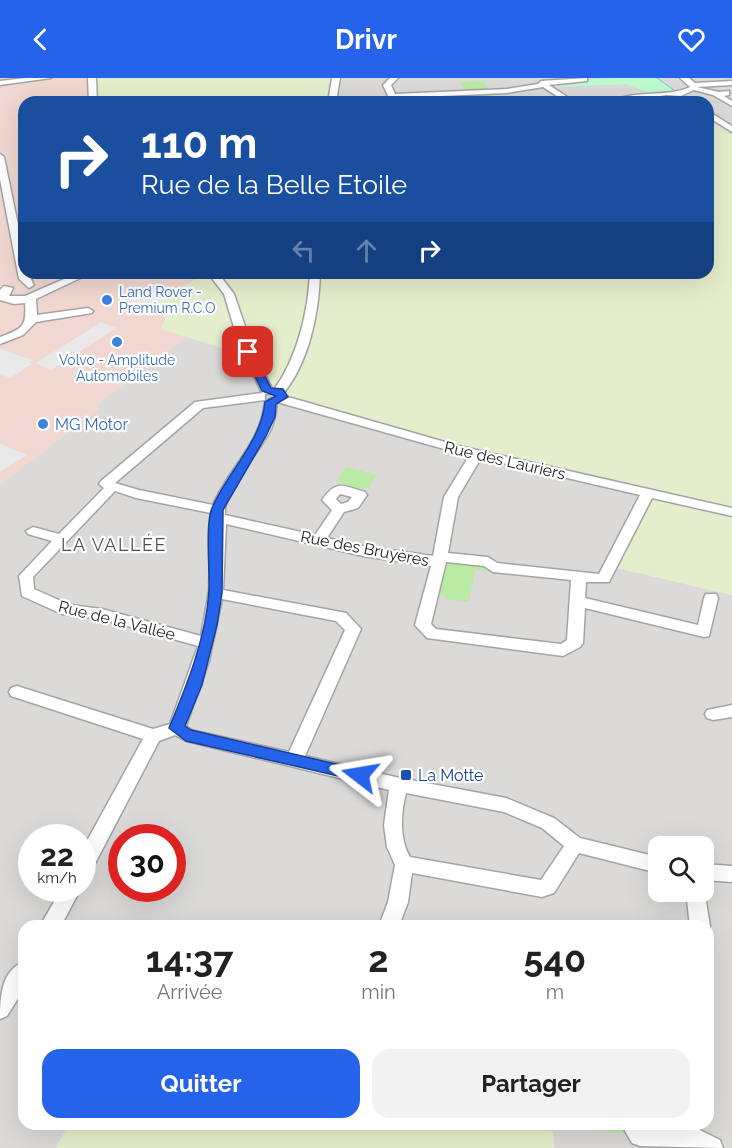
<!DOCTYPE html>
<html lang="fr">
<head>
<meta charset="utf-8">
<style>
	:root { --surface:#fff; --page:#f2f2f2; --text:#222; --muted:#767676; --accent:#2563eb }
	body { margin:0; font-family:Raleway,sans-serif; background:var(--page); color:var(--text); height:100vh; display:flex; flex-direction:column; font-size:22px; white-space:nowrap }
	* { box-sizing:border-box; margin:0 }
	p { font-size:20px; color:var(--muted) }
	.icon { flex:none; width:33px; height:33px; fill:none; stroke:currentColor; stroke-width:2; stroke-linecap:round; stroke-linejoin:round }
	.map { position:relative; flex:1; overflow:hidden }
	.drawer { position:absolute; left:18px; top:842px; width:696px; height:210px; display:flex; flex-direction:column; background:var(--surface); border-radius:18px; box-shadow:0 6px 24px #0002 }
	.drawer>* { flex:none }
	.banner { position:absolute; left:18px; top:18px; width:696px; height:183px; border-radius:18px; box-shadow:0 6px 24px #0002; background:#1a4fa0; color:#fff; overflow:hidden }
	.controls { position:absolute; left:648px; top:758px; display:grid; gap:12px }
	.controls a { display:grid; place-items:center; width:66px; height:66px; border-radius:12px; background:var(--surface); box-shadow:0 6px 24px #0002; font-size:30px }
	.speed { position:absolute; left:18px; top:746px; display:flex; gap:12px; font-size:30px; font-weight:700; text-align:center }
	.speed>* { display:grid; place-content:center; width:78px; height:78px; border-radius:50%; background:var(--surface); box-shadow:0 6px 24px #0002; line-height:1 }
	.speed small { font-size:15px; font-weight:400 }
	.speed .limit { border:9px solid #d22; background:#fff; color:#111 }
	.pin { position:absolute; display:grid; place-items:center; width:51px; height:51px; color:#fff; margin:-26px; border-radius:12px; box-shadow:0 3px 9px #0006 }
	.me { position:absolute; width:66px; margin:-33px; rotate:284deg; stroke-linejoin:round; filter:drop-shadow(0 0 4px #0008) }
	.turn { display:flex; align-items:center; gap:21px; height:126px; padding:0 24px; font-size:27px }
	.turn .icon { width:78px; height:78px; stroke-width:2.5 }
	.turn b { display:block; font-size:42px; line-height:51px }
	.lanes { display:flex; align-items:center; height:57px; padding:0 24px; background:#0003; justify-content:center; gap:30px; direction:ltr }
	.lanes .off { opacity:.35 }
	.eta { display:flex; justify-content:space-evenly; align-items:center; height:102px; text-align:center }
	.eta b { font-size:36px; font-weight:700; line-height:42px }
	.primary-button { display:flex; gap:12px; margin-top:auto; padding:12px 24px }
	.primary-button a { flex:1; height:69px; border-radius:18px; background:var(--accent); color:#fff; font-size:24px; font-weight:700; line-height:69px; text-align:center }
	.primary-button a+a { background:var(--page); color:var(--text) }
	header { display:flex; justify-content:space-between; align-items:center; height:78px; padding:0 24px; background:var(--accent); color:#fff; font-size:27px; font-weight:700 }
	.map>svg:first-child { display:block }
</style>
</head>
<body>
<header><svg class="icon" aria-label="back" viewBox="0 0 24 24"><path d="M15 5l-7 7 7 7"/></svg>Drivr<svg class="icon" aria-label="heart" viewBox="0 0 24 24"><path d="M12 20l-8-8c-3-5 5-10 8-4 3-6 11-1 8 4z"/></svg></header>
<div class="map">
<svg width="732" height="1070" viewBox="0 0 732 1070">
	<rect width="100%" height="100%" fill="#eeede2"/>
	<!-- residential -->
	<g fill="#dbdad9" fill-rule="evenodd">
		<polygon points="336,0 732,0 732,57 708,41 708,24 684,24 672,16 629,24 332,24"/>
		<path d="M188,258L240,276L248,274L272,306L293,321L479,372L656,413L618,490L732,517V1070H554L553,1053L438,1046H708V848H24V1046H69L56,1070H0V406L99,331L96,327ZM32,759H82V810H32ZM122,759H172V810H122ZM658,768H704V813H658Z"/>
	</g>
	<!-- commercial -->
	<polygon fill="#f0d8d0" points="0,0 92,0 93,24 24,24 24,195 206,195 145,233 167,239 162,251 188,258 96,327 100,331 0,406"/>
	<!-- farmland -->
	<g fill="#e5eecc">
		<polygon points="92,0 336,0 332,24 93,24"/>
		<polygon points="708,41 732,57 732,517 618,490 656,413 479,372 293,321 273,306 248,274 241,276 161,251 166,239 144,234 206,195 708,195"/>
		<polygon points="69,1046 438,1046 553,1053 554,1070 56,1070"/>
	</g>
	<!-- grass -->
	<g fill="#b9eba5">
		<polygon points="484,3 496,23 470,24 460,4"/>
		<polygon points="346,389 377,397 368,411 362,409 359,413 341,409 343,405 336,404"/>
		<polygon points="447,484 487,488 490,491 490,494 475,492 469,524 445,521 445,518 437,517"/>
		<polygon points="564,1046 623,1046 624,1055 564,1050"/>
	</g>
	<!-- park -->
	<polygon fill="#bcfbce" points="609,0 659,0 677,12 652,16 626,6 552,9 550,5"/>
	<!-- parking -->
	<g fill="#e9e9e9">
		<polygon points="156,209 175,215 144,234 118,226 144,211 150,213"/>
		<polygon points="101,244 116,250 51,292 36,285"/>
		<polygon points="0,271 33,282 29,284 32,286 10,300 0,296"/>
		<polygon points="0,366 27,377 0,394"/>
	</g>
	<g fill="none" stroke-linecap="round" stroke-linejoin="round">
		<!-- stream -->
		<polyline stroke="#a0c3de" stroke-width="1.5" points="657,0 674,12"/>
		<defs>
			<g id="minor">
				<polygon points="26,0 51,0 0,7 0,3"/>
				<polygon points="88,0 96,0 97,24 89,24"/>
				<polygon points="332,0 340,0 336,24 328,24"/>
				<polygon points="390,0 398,0 391,7 395,16 507,11 538,6 541,3 587,0 587,3 549,7 575,24 566,24 543,9 507,15 397,20 399,24 391,24 383,7"/>
				<path d="M680,0H689L695,5L732,3V7L697,9L719,14L729,13V17L724,18L732,23V28L713,17L694,12L681,18L666,17L628,24H611C634,11 667,20 690,9Z"/>
				<polygon points="708,33 732,48 732,54 708,39"/>
				<polygon points="0,76 4,79 24,176 24,195 28,195 34,207 29,210 19,201 0,101"/>
				<path d="M78,195H91L36,221L37,237L88,230L93,233L92,235L36,244L23,257L0,266V259C22,251 27,249 25,225L14,226L0,222V212L4,208L13,210L9,218H25Z"/>
				<polygon points="208,195 218,195 234,216 252,269 273,313 271,316 263,316 261,313 240,269 224,216"/>
				<path d="M310,195H320C319,235 309,284 283,316H275L273,313C297,281 308,235 310,195Z"/>
				<path d="M261,315L265,316V322L203,330L115,405L139,412L213,427C228,391 261,365 265,324L271,320L277,324C276,334 275,342 271,351C260,375 222,412 225,437L315,457L332,432L322,422C337,401 343,408 365,414L367,417L358,430L344,434L327,460L363,468L433,478L444,419L469,378L277,324L275,321L281,317L459,368L732,430V438L652,420L609,504H586L585,520L698,547L704,520L706,516H716L718,520L709,558L704,559L585,530L583,565L580,569L563,578L427,560L415,547L431,488L363,478L226,446L223,512L341,534L346,535L361,551L305,678L400,700L506,720L554,740L580,760L658,779V795L579,775L554,815L542,819L412,795L408,824L399,848H379L388,824L395,787L387,769L384,747L389,712L186,663L175,657L159,663L89,797L82,799V772L143,661L11,618L9,614L11,610L17,608L153,651L170,646L198,568L102,541L62,536L22,518L19,498L52,463L28,456L26,453L33,449L59,456L104,410L99,406L101,403L195,324ZM481,380L640,417L599,496L497,485L488,479L448,475L458,419ZM115,413L136,420L211,435L209,513L201,558L102,531L70,527L34,511L33,499ZM340,416L352,419L348,424L341,426L336,421ZM446,484L484,488L493,494L571,502L567,562L561,566L436,551L431,546ZM222,521L336,543L345,552L289,674L191,652L186,648L209,583ZM406,715L504,734L542,750L564,768L541,802L410,779C399,760 401,735 406,715Z"/>
				<polygon points="732,627 732,639 713,642 707,640 705,636 707,632"/>
				<polygon points="704,786 732,788 732,804 704,802"/>
				<polygon points="62,810 81,810 61,848 40,848"/>
				<polygon points="704,811 710,848 708,852 708,848 690,848 686,813 704,813"/>
				<path d="M24,884V911L7,938L0,941C0,920 1,892 24,884Z"/>
				<polygon points="621,1046 645,1046 698,1051 720,1062 723,1070 640,1068 632,1065"/>
			</g>
		</defs>
		<!-- minor casing -->
		<use href="#minor" stroke="#a4a4a4" stroke-width="3"/>
		<!-- minor -->
		<use href="#minor" fill="#fff" fill-rule="evenodd"/>
	</g>
	<!-- route -->
	<path fill="#2563eb" stroke="#184099" stroke-width="1.5" d="M245,272H252L271,310L283,311L288,319L276,326L275,339L266,358L223,432L222,515L217,547L202,607L185,648L191,652L366,693L368,697L366,702L360,703L186,663L169,650C187,607 206,560 209,513C210,493 205,446 212,430C227,394 261,365 265,324L276,318L262,313L243,274Z"/>
	<!-- markers -->
	<g fill="#3f7fe0" stroke="#fff" stroke-width="2">
		<circle cx="107" cy="222" r="6"/>
		<circle cx="117" cy="264" r="6"/>
		<circle cx="43" cy="346" r="6"/>
	</g>
	<rect fill="#1a4fb4" stroke="#fff" stroke-width="2" x="400" y="691" width="12" height="12" rx="3"/>
	<g text-anchor="middle" stroke-width="4.5" stroke-linejoin="round" paint-order="stroke">
		<!-- far-shop labels -->
		<g font-size="14" fill="#366cbe" stroke="#fff" text-anchor="start">
			<text x="119" y="219">Land Rover -<tspan x="119" dy="16">Premium R.C.O</tspan></text>
			<text x="117" y="287" text-anchor="middle">Volvo - Amplitude<tspan x="117" dy="16">Automobiles</tspan></text>
		</g>
		<!-- shop labels -->
		<g font-size="16" fill="#366cbe" stroke="#fff" text-anchor="start">
			<text x="55" y="352">MG Motor</text>
		</g>
		<!-- street labels -->
		<g font-size="16" fill="#1d1d1d" stroke="#fff">
			<text transform="translate(505 382) rotate(13)" y="6">Rue des Lauriers</text>
			<text transform="translate(365 470) rotate(11)" y="6">Rue des Bruyères</text>
			<text transform="translate(117 542) rotate(14)" y="6">Rue de la Vallée</text>
		</g>
		<!-- transit labels -->
		<g font-size="16" fill="#164399" stroke="#fff" text-anchor="start">
			<text x="418" y="703">La Motte</text>
		</g>
		<!-- neighbourhood labels -->
		<g font-size="18" letter-spacing="1.5" fill="#505050" stroke="#fff">
			<text x="114" y="473">LA VALLÉE</text>
		</g>
	</g>
</svg>
<div class="controls">
<a><svg class="icon" aria-label="search" viewBox="0 0 24 24"><circle cx="10" cy="10" r="6"/><path d="M15 15l6 6"/></svg></a>
</div>
<div class="speed"><div>22<small>km/h</small></div><div class="limit">30</div></div>
<div class="pin" style="left:248px;top:274px;background:#d93025"><svg class="icon" aria-label="arrive" viewBox="0 0 24 24"><path d="M6 21V4h12l-3 4 3 4H6"/></svg></div>
<svg class="me" style="left:360px;top:697px" viewBox="-20 -20 40 40"><path d="M0-17L14 15 0 8-14 15z" fill="#2563eb" stroke="#fff" stroke-width="4"/></svg>
<div class="banner">
<div class="turn"><svg class="icon" aria-label="right" viewBox="0 0 24 24"><path d="M7 20v-9h11M14 6l5 5-5 5"/></svg><div><b>110 m</b>Rue de la Belle Etoile</div></div>
<div class="lanes"><svg class="icon off" aria-label="left" viewBox="0 0 24 24"><path d="M17 20v-9H6M10 6l-5 5 5 5"/></svg><svg class="icon off" aria-label="ahead" viewBox="0 0 24 24"><path d="M12 20V5M6 11l6-6 6 6"/></svg><svg class="icon" aria-label="right" viewBox="0 0 24 24"><path d="M7 20v-9h11M14 6l5 5-5 5"/></svg></div>
</div>
<section class="drawer">
<div class="eta">
<div><b>14:37</b><p>Arrivée</p></div>
<div><b>2</b><p>min</p></div>
<div><b>540</b><p>m</p></div>
</div>
<div class="primary-button"><a>Quitter</a><a>Partager</a></div>
</section>
</div>
</body>
</html>
